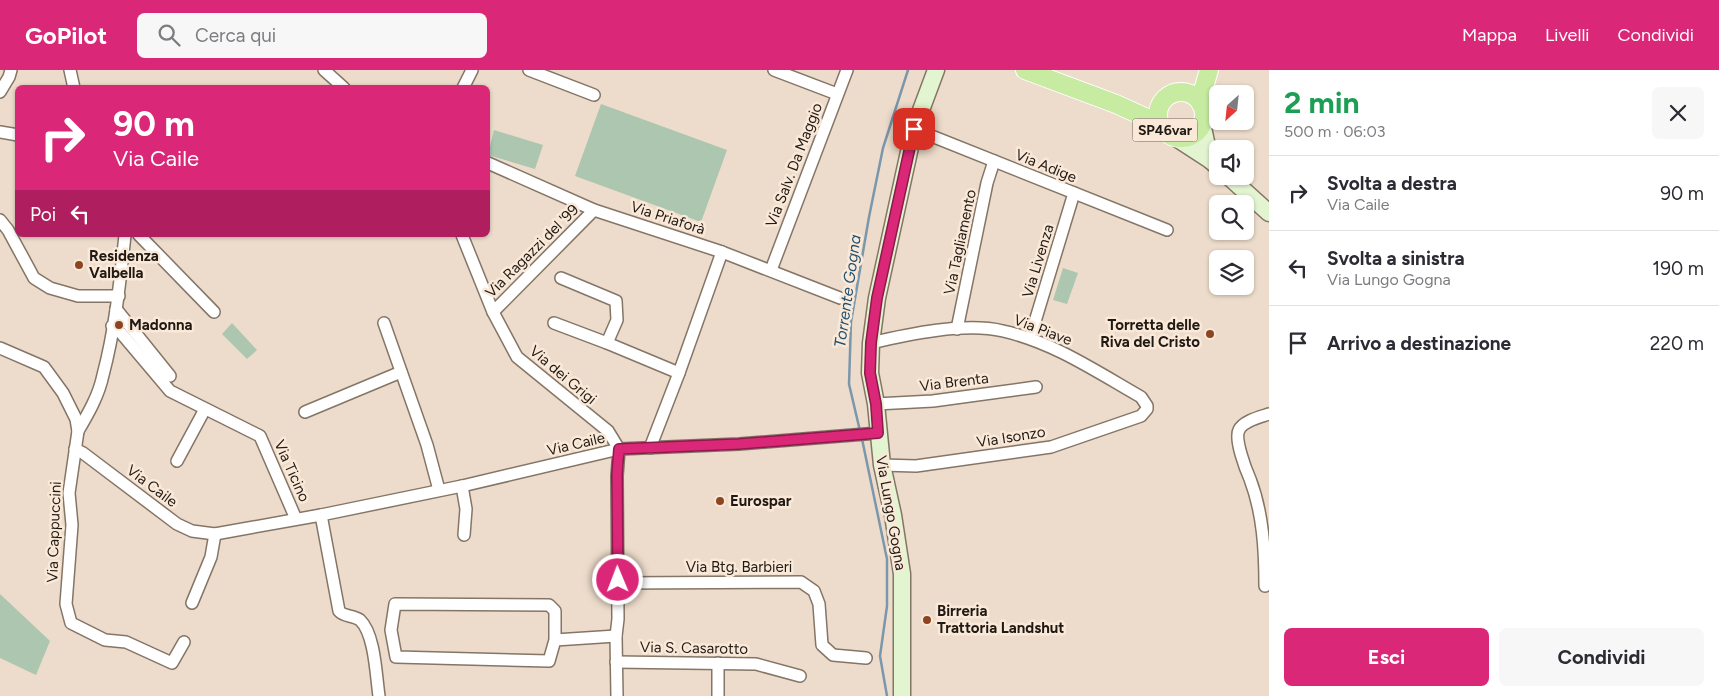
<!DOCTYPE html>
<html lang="it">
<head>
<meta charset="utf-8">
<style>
	:root { --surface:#fff; --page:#f7f7f7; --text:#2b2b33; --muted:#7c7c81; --line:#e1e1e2; --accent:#db2777 }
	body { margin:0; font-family:Figtree,sans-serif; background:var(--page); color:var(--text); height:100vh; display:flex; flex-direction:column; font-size:19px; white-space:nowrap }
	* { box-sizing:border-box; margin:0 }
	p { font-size:16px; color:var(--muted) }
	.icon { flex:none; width:28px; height:28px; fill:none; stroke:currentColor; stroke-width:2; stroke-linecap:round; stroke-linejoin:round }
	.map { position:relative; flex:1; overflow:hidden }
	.details { display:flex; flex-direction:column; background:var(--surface); width:450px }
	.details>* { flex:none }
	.guide { position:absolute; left:15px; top:15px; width:475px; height:152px; border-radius:8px; box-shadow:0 1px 4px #0004; background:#db2777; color:#fff; overflow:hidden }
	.needle { width:32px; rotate:207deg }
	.controls { position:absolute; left:1209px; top:15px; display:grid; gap:10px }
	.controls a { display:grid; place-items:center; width:45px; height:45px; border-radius:8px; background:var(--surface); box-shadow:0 1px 4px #0004; font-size:25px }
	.pin { position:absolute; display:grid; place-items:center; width:42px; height:42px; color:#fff; margin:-21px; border-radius:10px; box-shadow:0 2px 8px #0006 }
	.me { position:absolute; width:55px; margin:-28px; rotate:359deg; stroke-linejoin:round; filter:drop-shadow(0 0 4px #0008) }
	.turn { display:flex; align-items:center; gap:18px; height:105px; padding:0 15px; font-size:22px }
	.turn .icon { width:65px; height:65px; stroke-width:2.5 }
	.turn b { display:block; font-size:35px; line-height:42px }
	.then { display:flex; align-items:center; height:48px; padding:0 15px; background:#0003; gap:10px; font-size:19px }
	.round { display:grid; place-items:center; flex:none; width:52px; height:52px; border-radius:8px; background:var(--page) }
	.summary { display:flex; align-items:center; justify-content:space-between; height:85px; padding:0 15px }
	h1 { font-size:30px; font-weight:700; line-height:38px; color:#1e9e55 }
	.action { display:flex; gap:10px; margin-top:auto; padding:10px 15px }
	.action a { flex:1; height:58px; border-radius:8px; background:var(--accent); color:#fff; font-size:20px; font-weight:700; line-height:58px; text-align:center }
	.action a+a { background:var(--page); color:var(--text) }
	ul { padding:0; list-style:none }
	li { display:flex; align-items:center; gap:15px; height:75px; padding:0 15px; border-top:1px solid var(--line) }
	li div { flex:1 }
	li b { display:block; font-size:19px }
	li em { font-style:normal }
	header { display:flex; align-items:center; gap:30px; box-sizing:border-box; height:70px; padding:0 25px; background:var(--accent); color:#fff }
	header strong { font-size:24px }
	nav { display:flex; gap:28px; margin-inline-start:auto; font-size:18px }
	.search { width:350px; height:45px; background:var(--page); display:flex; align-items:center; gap:12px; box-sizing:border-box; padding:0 18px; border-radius:8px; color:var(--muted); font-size:19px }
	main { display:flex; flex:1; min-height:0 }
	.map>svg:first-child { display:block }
</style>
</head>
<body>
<header>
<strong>GoPilot</strong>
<div class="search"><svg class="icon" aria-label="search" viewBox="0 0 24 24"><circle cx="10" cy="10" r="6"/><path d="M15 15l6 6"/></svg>Cerca qui</div>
<nav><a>Mappa</a><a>Livelli</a><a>Condividi</a></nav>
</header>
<main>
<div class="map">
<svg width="1269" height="626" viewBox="0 0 1269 626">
	<rect width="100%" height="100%" fill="#eddccb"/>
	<!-- green -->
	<g fill="#acc6b0">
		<polygon points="601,34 727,80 701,152 575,106"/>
		<polygon points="494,60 543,75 535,99 488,85"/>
		<polygon points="1063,198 1078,203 1067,234 1053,230"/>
		<polygon points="232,253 257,280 247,289 222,264"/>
		<polygon points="0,524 50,571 36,605 0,588"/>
	</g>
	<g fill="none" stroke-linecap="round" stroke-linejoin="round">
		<!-- stream -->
		<g stroke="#7b97ab" stroke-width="2.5">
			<polyline points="860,361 849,314 851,252 869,147 883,78 908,0"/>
			<polyline points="862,369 887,489 887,536 880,586 887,626"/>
		</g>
		<defs>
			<g id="street">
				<polyline points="70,0 74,18"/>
				<polyline points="324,0 344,18"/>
				<polyline points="529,0 594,25"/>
				<polyline points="774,0 837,24"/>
				<polyline points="463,18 472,0"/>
				<polyline points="0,22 9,7 11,0"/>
				<polyline points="914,59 1167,160"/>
				<polyline points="0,62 18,65"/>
				<polyline points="488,93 594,140 722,182 840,228"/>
				<polyline points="0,150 8,160 34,208 50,218 78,226 119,226"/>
				<polyline points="139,165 214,242"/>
				<polyline points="462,165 493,242 517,287 608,361 619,379 617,406 618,549 616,566 617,626"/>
				<polyline points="771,200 847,0"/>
				<polyline points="561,208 616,231 617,250 607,273"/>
				<polyline points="116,239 170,306"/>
				<polyline points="493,242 594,140"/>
				<polyline points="384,253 427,375 439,420"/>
				<polyline points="554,253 607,273 679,303"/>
				<polyline points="112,256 121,263 170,321 260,366 296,449"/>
				<polyline points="957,259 987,113 994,91"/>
				<polyline points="1030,268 1074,123"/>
				<path d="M871,273C909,264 965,252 1003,261C1053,272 1097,302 1141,327L1147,336V339L1141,346L1051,377L916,396L882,395"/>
				<polyline points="0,278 44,297 63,323 76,349 78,361 69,423 72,455 66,534 71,553 105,570 126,572 172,593 184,572"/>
				<polyline points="876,334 933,331 1036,317"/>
				<polyline points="305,342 401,302"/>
				<path d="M78,361C88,344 99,325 103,305C115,260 120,212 125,165"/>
				<polyline points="650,378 679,303 722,182"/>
				<polyline points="75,379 83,383 177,454 192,461 215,464 321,445 462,416 619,379 739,374 878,363"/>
				<polyline points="177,391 205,339"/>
				<polyline points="462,416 466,439 464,465"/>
				<path d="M321,445L339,541C344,547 353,545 360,550C375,564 376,606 379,626"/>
				<polyline points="618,513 801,512 814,521 819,534 822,575 833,585 866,588"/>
				<path d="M1265,516C1265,480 1263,443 1250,409C1246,400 1234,369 1239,360C1243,351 1260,347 1269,344"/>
				<polyline points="192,533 211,487 215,464"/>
				<polyline points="555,570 549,591 396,587 391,560 395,534 549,535 555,541 555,570 616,566"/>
				<polyline points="616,592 756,594 800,606"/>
				<polyline points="718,626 718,593"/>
			</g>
			<g id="secondary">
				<polyline points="1202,53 1210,90"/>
				<polyline points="1170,64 1210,90 1218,97"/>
				<polyline points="1228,106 1269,143"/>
				<polyline points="902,626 902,504 893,445 882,395 876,334 870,303 871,273 877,228 914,59 936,0"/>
			</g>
			<g id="primary">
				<polyline points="1025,0 1116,34 1160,54"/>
				<circle cx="1181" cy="45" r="23"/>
				<polyline points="1201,34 1204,17 1209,0"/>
			</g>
		</defs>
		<!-- street casing -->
		<use href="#street" stroke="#847566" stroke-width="14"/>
		<!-- secondary casing -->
		<use href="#secondary" stroke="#847566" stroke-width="19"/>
		<!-- primary casing -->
		<use href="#primary" stroke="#fff" stroke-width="20"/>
		<!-- street -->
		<use href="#street" stroke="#fff" stroke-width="11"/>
		<!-- secondary -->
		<use href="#secondary" stroke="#e3f5d0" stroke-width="16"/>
		<!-- primary -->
		<use href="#primary" stroke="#c7eba1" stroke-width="18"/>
	</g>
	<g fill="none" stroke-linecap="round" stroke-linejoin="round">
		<defs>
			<polyline id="route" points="618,510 617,404 619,379 739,374 878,363 876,334 870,303 871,273 877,228 914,59"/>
		</defs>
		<!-- route casing -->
		<use href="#route" stroke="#8e194d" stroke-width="12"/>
		<!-- route -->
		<use href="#route" stroke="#db2777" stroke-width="9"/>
	</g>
	<!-- markers -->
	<g fill="#8c4522" stroke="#fae9d8" stroke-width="2">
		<circle cx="79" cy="195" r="5"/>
		<circle cx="119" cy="255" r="5"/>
		<circle cx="1210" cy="264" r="5"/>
		<circle cx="720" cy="431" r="5"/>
		<circle cx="927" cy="550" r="5"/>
	</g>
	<g text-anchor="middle" stroke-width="5" stroke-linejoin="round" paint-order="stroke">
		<!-- shield labels -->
		<rect fill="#fae9d8" stroke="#61584f" stroke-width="1" x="1132.5" y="48.5" width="65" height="23" rx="4"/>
		<g font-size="14" font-weight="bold" fill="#201a14">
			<text x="1165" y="65">SP46var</text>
		</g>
		<!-- street labels -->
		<g font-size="15" fill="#201a14" stroke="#fae9d8">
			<text transform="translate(794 95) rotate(-69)" y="5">Via Salv. Da Maggio</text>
			<text transform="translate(1046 96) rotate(22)" y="5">Via Adige</text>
			<text transform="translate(668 148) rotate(18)" y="5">Via Priaforà</text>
			<text transform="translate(960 172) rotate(-78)" y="5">Via Tagliamento</text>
			<text transform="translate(532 181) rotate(-45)" y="5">Via Ragazzi del '99</text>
			<text transform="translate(1038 191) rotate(-73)" y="5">Via Livenza</text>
			<text transform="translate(1043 260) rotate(21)" y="5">Via Piave</text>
			<text transform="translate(563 305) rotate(40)" y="5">Via dei Grigi</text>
			<text transform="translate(954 312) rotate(-7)" y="5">Via Brenta</text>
			<text transform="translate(1011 367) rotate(-9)" y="5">Via Isonzo</text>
			<text transform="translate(576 374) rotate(-13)" y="5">Via Caile</text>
			<text transform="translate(292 401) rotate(66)" y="5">Via Ticino</text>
			<text transform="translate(152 416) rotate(37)" y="5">Via Caile</text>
			<text transform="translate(891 443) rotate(80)" y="5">Via Lungo Gogna</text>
			<text transform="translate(54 462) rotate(-88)" y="5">Via Cappuccini</text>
			<text x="739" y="502">Via Btg. Barbieri</text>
			<text transform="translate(694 578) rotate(1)" y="5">Via S. Casarotto</text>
		</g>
		<!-- poi labels -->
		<g font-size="15" font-weight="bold" fill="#201a14" stroke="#fae9d8" text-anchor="start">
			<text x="89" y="191">Residenza<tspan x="89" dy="17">Valbella</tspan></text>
			<text x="129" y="260">Madonna</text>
			<text x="1200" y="260" text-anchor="end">Torretta delle<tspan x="1200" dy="17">Riva del Cristo</tspan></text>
			<text x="730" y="436">Eurospar</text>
			<text x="937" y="546">Birreria<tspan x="937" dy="17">Trattoria Landshut</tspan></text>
		</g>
		<!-- water labels -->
		<g font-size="16" font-style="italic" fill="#215170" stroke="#fae9d8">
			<text transform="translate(847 221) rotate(-82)" y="6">Torrente Gogna</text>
		</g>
	</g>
</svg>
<div class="controls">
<a><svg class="needle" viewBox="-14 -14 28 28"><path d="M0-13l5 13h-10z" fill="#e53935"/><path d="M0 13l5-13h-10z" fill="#7c7c81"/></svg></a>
<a><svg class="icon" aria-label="sound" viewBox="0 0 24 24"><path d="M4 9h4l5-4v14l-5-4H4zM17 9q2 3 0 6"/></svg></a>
<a><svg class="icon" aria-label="search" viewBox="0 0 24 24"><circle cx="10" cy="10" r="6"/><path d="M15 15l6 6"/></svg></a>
<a><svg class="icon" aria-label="layers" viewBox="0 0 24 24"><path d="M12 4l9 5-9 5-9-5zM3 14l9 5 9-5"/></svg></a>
</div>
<div class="pin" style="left:914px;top:59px;background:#d93025"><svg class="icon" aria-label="arrive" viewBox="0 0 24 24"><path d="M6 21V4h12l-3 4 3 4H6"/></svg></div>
<svg class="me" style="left:618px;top:510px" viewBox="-20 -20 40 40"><circle r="17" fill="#db2777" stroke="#fff" stroke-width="3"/><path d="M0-11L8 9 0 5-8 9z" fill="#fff"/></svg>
<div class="guide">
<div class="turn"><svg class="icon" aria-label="right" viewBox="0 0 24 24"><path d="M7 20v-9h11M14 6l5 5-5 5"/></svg><div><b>90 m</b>Via Caile</div></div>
<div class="then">Poi<svg class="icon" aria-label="left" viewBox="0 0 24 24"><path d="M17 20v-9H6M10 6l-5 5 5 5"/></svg></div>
</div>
</div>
<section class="details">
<div class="summary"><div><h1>2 min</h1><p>500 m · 06:03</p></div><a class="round"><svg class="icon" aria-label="close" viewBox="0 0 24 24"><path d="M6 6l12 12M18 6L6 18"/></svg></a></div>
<ul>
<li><svg class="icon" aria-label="right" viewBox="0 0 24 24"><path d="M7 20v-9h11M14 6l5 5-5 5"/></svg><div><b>Svolta a destra</b><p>Via Caile</p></div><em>90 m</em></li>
<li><svg class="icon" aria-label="left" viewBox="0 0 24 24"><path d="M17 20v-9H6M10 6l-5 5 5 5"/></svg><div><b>Svolta a sinistra</b><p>Via Lungo Gogna</p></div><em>190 m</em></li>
<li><svg class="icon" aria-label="arrive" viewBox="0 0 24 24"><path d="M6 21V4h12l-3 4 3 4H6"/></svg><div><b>Arrivo a destinazione</b></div><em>220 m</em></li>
</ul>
<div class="action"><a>Esci</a><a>Condividi</a></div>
</section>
</main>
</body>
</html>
